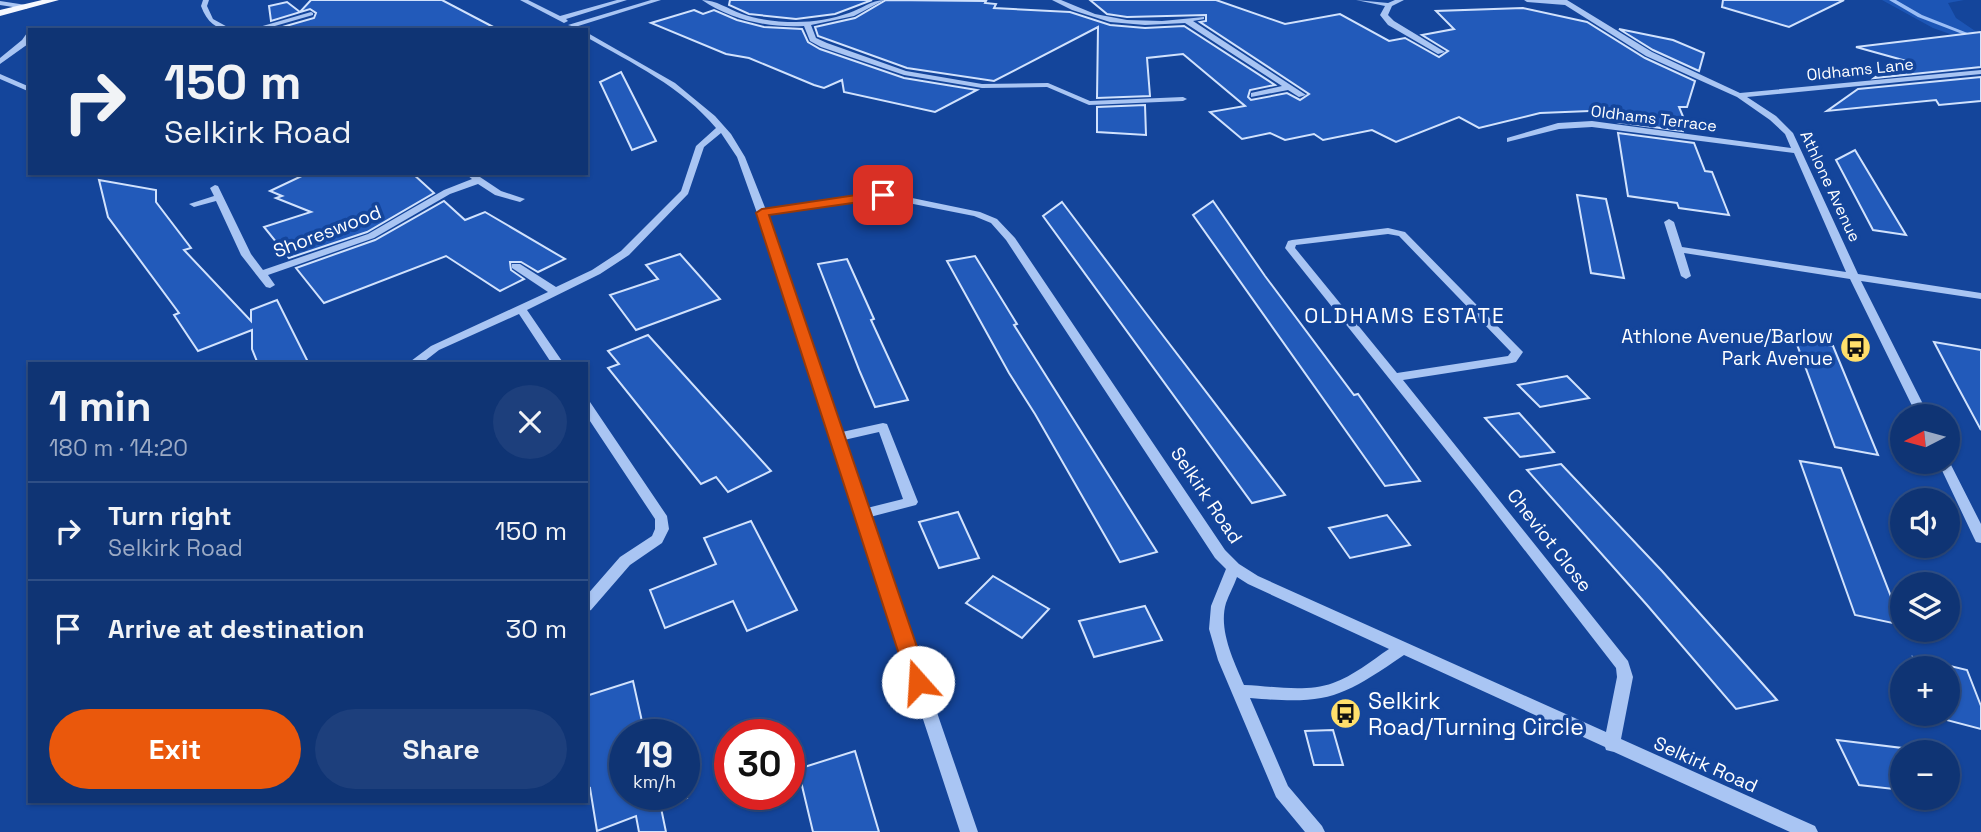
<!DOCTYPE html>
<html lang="en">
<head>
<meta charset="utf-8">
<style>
	:root { --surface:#0f3474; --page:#1d3f7c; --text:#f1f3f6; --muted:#9baac5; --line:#2f4f86; --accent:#ea580c }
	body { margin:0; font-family:"Space Grotesk",sans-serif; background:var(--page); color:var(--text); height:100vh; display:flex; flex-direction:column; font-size:26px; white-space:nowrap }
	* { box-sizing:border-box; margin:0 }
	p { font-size:23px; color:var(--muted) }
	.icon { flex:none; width:38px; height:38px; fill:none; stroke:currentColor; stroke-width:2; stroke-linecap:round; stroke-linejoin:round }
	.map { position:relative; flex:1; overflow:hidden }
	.panel { position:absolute; left:28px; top:362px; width:560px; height:441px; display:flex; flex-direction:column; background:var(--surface); border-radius:0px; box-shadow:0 2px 5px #0004,0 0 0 2px var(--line) }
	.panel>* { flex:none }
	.top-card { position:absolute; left:28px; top:28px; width:560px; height:147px; border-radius:0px; box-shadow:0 2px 5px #0004,0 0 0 2px var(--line); background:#0f3474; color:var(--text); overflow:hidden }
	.needle { width:46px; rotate:264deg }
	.tools { position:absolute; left:1890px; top:404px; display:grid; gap:14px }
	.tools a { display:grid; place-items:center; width:70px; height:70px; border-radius:50%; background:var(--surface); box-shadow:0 2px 5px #0004,0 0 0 2px var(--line); font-size:35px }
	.speed { position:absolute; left:609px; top:719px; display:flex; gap:14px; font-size:35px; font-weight:700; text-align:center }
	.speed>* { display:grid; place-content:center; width:91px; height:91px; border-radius:50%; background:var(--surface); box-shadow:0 2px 5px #0004,0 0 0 2px var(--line); line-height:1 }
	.speed small { font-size:18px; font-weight:400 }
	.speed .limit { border:10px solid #d22; background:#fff; color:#111 }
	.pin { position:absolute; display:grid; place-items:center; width:60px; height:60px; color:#fff; margin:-30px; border-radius:14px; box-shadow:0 4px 10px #0006 }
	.me { position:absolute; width:77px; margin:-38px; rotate:341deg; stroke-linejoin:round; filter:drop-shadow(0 0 5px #0008) }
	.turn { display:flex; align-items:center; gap:24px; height:147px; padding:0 21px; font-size:32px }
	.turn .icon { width:91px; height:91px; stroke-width:2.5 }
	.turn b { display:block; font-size:49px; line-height:60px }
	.round { display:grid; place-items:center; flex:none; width:74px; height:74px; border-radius:37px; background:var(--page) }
	.overview { display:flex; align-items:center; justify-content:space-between; height:119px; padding:0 21px }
	h1 { font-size:42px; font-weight:700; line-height:52px }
	.cta { display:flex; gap:14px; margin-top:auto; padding:14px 21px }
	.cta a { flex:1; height:80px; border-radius:42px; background:var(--accent); color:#fff; font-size:28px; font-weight:700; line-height:80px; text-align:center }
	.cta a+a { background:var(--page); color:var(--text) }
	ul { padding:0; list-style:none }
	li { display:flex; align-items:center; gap:21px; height:98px; padding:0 21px; border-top:2px solid var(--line) }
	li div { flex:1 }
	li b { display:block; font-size:26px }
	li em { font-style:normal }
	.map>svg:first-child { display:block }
</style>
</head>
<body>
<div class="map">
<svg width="1981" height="832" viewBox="0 0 1981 832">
	<rect width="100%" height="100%" fill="#14459b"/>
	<!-- green -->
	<polygon fill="#1c55b5" points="1882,0 1964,0 1948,3 1956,18 1981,35 1981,45 1933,28"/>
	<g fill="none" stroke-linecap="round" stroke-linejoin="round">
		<!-- stream -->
		<polygon fill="#9bbef6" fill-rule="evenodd" points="1889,0 1896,0 1922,15 1970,34 1965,35 1918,17"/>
	</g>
	<!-- building -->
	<g fill="#225aba" stroke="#d1e2fd" stroke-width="2">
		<polygon points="311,0 442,0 499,30 272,30 314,18 316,13 310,9 271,21 269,6 287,2 300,12"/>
		<polygon points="730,0 872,0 835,14 796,19 749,14 729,5"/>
		<polygon points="886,0 986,1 985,3 996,4 994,8 1070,12 1110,25 1145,28 1184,26 1275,85 1250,90 1248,97 1251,100 1287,93 1300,100 1309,94 1200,22 1206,21 1206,15 1127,17 1107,14 1090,0 1216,0 1285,24 1340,14 1389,41 1405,38 1439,57 1448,51 1422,35 1454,29 1436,11 1523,8 1587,22 1645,58 1695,81 1687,107 1679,107 1684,119 1683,131 1617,122 1615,110 1540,113 1479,128 1459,117 1396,142 1372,130 1323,140 1314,134 1285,140 1270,133 1242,139 1210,112 1245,106 1183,54 1147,58 1150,96 1097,98 1098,27 994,81 907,68 818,36 815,27 855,18"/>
		<polygon points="1723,0 1844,0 1789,27 1722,7"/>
		<polygon points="694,10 703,14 714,10 737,20 764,27 802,29 808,42 820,49 904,78 977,90 935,112 844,92 842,80 824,88 814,85 749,58 726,54 651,23"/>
		<polygon points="1619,29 1673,40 1704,53 1699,71 1653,50"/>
		<polygon points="1981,32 1981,67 1874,78 1892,65 1909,65 1910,62 1856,47"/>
		<polygon points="621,72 656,141 632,150 600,82"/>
		<polygon points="1981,77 1981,101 1939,105 1936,100 1827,111 1858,89"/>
		<polygon points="1145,105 1146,135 1097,132 1097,107"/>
		<polygon points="1618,133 1694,143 1705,171 1712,172 1729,215 1679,208 1677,203 1628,196"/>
		<polygon points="1855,150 1906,235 1873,230 1836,160"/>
		<polygon points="308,173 412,173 434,193 367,232 289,258 264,227 311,212 276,198 282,196 270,191"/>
		<polygon points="99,180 156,190 156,202 191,248 184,250 251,321 251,310 277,300 309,364 258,364 252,349 252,330 198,351 174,315 179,313 108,217"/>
		<polygon points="1577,195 1606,199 1624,278 1591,273"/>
		<polygon points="444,201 465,220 485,212 565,259 538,272 521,262 510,262 511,270 524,279 500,291 446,256 324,303 296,268 375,240"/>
		<polygon points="1213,201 1265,276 1354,395 1358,394 1420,481 1385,486 1193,215"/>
		<polygon points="1062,202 1145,312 1285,495 1252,503 1043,216"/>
		<polygon points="680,254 720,299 636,330 610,295 658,279 646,265"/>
		<polygon points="975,256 1017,324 1014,325 1157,552 1120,562 1035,414 1009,373 947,261"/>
		<polygon points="847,259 874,319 871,320 908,400 875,407 860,372 818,264"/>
		<polygon points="648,335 771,471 728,492 716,477 701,484 608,368 619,364 608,351"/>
		<polygon points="1795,339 1833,346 1878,455 1835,447"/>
		<polygon points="1934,342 1981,350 1981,430 1954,380"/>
		<polygon points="1567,376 1589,398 1540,407 1518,385"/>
		<polygon points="1519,413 1554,452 1520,457 1485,418"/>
		<polygon points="1800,461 1841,468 1902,625 1855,615"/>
		<polygon points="1561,464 1662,571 1777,700 1736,709 1647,605 1527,470"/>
		<polygon points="958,512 979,558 939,568 919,522"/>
		<polygon points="1387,515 1410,545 1350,558 1329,528"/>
		<polygon points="751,521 797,610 747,631 733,601 665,628 650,590 716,564 704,538"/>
		<polygon points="993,576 1049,609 1022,638 966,603"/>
		<polygon points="1145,606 1162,640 1094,657 1079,621"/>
		<polygon points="1913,657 1967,670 1981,706 1981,729 1935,717 1933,714 1948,714 1948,668 1917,668"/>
		<polygon points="633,681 645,735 625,735 625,794 686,794 687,798 661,808 666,832 639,832 636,816 597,831 590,788 586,789 586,696"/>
		<polygon points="1333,730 1343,765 1314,765 1305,731"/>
		<polygon points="1837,740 1902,748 1902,790 1859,785"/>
		<polygon points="855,751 879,832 813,832 798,769"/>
	</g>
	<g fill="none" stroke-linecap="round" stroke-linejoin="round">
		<!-- minor -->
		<g fill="#a9c5f3" fill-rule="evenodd">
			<path d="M203,0H209L207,6L213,19L233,30C216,30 207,22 201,6Z"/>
			<polygon points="520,0 528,0 560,16 617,0 627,0 566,19 568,21 564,23"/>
			<polygon points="651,0 661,0 575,27 568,25"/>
			<path d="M702,0C716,0 728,9 742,14C759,20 778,22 796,22C814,22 832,19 849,13C861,9 872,0 884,0L854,16L811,25L816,38L827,43L906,71L982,84L1048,83L1090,101L1183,97L1187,99L1183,101L1089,105L1047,87L982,88L904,75L821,47L810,41L804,26C769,28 731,20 702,0Z"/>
			<polygon points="1052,0 1061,0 1095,14 1127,20 1162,21 1204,17 1204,19 1193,21 1306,95 1299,97 1288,90 1251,97 1251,93 1282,86 1185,23 1145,25 1110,22 1072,10"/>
			<polygon points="1356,0 1388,3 1395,0 1404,0 1392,6 1388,15 1394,21 1445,52 1438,54 1388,25 1380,15 1385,6"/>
			<polygon points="1524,0 1567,0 1652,52 1740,93 1981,70 1981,74 1747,97 1776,116 1793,133 1858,274 1981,293 1981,299 1861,281 1929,416 1917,416 1850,279 1684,253 1691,276 1686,279 1681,276 1664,222 1669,219 1674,222 1682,247 1846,272 1794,153 1592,127 1559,129 1507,142 1507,138 1558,123 1592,121 1791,148 1785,134 1770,120 1737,97 1646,56 1565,5 1527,2"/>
			<polygon points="0,1 26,5 29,7 26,9 0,5"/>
			<polygon points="311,12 313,13 313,15 261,30 249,30"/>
			<path d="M586,32L675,83L715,116L731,134L745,157L766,210L883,192L980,212L997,219L1015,238L1225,550L1239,564L1258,576L1606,732L1617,677L1616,668L1478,490L1285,248L1288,241L1292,240L1388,228L1405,232L1523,352L1516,362L1512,363L1403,380L1628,661L1633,677L1621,739L1815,826L1818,832H1790L1614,752L1606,750L1605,747L1404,655C1341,698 1328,705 1250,698L1288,786L1322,826L1325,832H1305L1276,797L1218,660L1209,629L1211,606L1226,569L1215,558L1006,240L991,223L974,216L883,198L768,215L842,432L883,423L887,424L918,502L916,505L870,517L978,832H960L757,213L737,157L721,133L704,147L688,194L629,255L600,274L527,310L564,364H552L519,314L439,350L421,364H407L431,346L548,292L512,268V264H520L556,287L592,270L621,251L681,191L696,146L716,128C682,87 632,63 586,37ZM1388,234L1399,236L1511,352L1508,356L1397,373L1295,248L1296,245ZM879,432L903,499L867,508L844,440ZM1237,577L1248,584L1389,649C1371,661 1353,676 1333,683C1305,693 1273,686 1244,685C1234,661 1218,630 1226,603C1229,594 1234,586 1237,577Z"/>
			<polygon points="27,33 30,33 28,44 0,64 0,58 22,40"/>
			<polygon points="0,74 30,87 30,92 0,79"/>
			<polygon points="464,173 474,173 501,191 525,199 520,202 495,195 478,184 450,194 374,238 268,275 275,285 270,288 266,287 241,255 216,201 194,207 189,204 214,196 210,188 215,185 218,186 251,254 263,270 368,234 444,190 472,179"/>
			<polygon points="586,401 590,402 667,516 669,529 662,543 630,565 591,610 586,612 586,596 620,557 652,536 655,529 655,519 586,415"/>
			<polygon points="1948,459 1981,524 1981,543 1976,542 1974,538 1938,462 1948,462"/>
		</g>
		<!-- major -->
		<polygon fill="#f5f8ff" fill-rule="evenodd" points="42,0 59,0 0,16 0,10"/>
	</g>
	<!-- route -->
	<polygon fill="#ea580c" stroke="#983908" stroke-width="2" points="883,191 889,195 887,198 769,215 929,682 926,688 918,690 911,688 908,682 756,213 762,209"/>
	<!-- icons -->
	<defs>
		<symbol id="bus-disc" viewBox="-11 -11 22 22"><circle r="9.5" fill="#ffdf6b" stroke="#14459b"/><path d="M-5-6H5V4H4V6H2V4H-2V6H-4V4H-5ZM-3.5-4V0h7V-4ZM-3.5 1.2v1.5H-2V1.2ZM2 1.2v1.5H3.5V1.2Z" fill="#111"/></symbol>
	</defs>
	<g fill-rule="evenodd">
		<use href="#bus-disc" x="1838" y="330" width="35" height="35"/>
		<use href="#bus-disc" x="1328" y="696" width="35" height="35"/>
	</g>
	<g text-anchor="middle" stroke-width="7" stroke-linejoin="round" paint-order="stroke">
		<!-- far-street labels -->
		<g font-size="16" fill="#fff" stroke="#14459b">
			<text transform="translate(1860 69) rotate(-6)" y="6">Oldhams Lane</text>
			<text transform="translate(1654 118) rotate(7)" y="6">Oldhams Terrace</text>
			<text transform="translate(1831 186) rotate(65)" y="6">Athlone Avenue</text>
		</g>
		<!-- street labels -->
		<g font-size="19" fill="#fff" stroke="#14459b">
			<text transform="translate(327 231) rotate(-21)" y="7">Shoreswood</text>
			<text transform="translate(1207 495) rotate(56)" y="7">Selkirk Road</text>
			<text transform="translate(1550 540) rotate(52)" y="7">Cheviot Close</text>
			<text transform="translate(1706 764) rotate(24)" y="7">Selkirk Road</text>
		</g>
		<!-- poi labels -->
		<g font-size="19" fill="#fff" stroke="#14459b" text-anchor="end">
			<text x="1833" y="343">Athlone Avenue/Barlow<tspan x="1833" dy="22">Park Avenue</tspan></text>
		</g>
		<!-- neighbourhood labels -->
		<g font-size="21" letter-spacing="2" fill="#fff" stroke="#14459b">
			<text x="1405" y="323">OLDHAMS ESTATE</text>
		</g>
		<!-- near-poi labels -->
		<g font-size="23" fill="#fff" stroke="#14459b" text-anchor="start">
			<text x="1368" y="709">Selkirk<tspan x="1368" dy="26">Road/Turning Circle</tspan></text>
		</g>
	</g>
</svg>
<div class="tools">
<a><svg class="needle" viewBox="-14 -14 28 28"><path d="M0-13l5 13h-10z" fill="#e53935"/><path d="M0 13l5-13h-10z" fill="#9baac5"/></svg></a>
<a><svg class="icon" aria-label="sound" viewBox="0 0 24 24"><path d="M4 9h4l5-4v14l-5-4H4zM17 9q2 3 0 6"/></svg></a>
<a><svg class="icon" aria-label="layers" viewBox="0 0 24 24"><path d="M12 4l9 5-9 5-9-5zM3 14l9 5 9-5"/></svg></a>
<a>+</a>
<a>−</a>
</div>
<div class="speed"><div>19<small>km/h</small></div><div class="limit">30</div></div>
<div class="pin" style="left:883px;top:195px;background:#d93025"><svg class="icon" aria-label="arrive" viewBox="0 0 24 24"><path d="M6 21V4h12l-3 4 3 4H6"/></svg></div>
<svg class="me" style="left:918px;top:682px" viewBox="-20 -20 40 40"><circle r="19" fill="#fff"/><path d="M0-13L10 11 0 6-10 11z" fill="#ea580c"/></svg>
<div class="top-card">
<div class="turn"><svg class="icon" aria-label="right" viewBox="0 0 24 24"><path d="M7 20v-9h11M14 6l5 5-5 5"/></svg><div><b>150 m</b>Selkirk Road</div></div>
</div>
<section class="panel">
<div class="overview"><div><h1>1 min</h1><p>180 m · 14:20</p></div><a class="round"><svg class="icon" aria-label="close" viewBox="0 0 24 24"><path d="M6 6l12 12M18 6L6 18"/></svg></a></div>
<ul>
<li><svg class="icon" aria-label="right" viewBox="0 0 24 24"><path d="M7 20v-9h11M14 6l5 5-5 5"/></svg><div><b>Turn right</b><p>Selkirk Road</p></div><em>150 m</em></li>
<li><svg class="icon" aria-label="arrive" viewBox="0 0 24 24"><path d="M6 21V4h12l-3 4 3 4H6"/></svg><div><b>Arrive at destination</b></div><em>30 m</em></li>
</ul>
<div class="cta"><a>Exit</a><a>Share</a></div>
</section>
</div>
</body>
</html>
